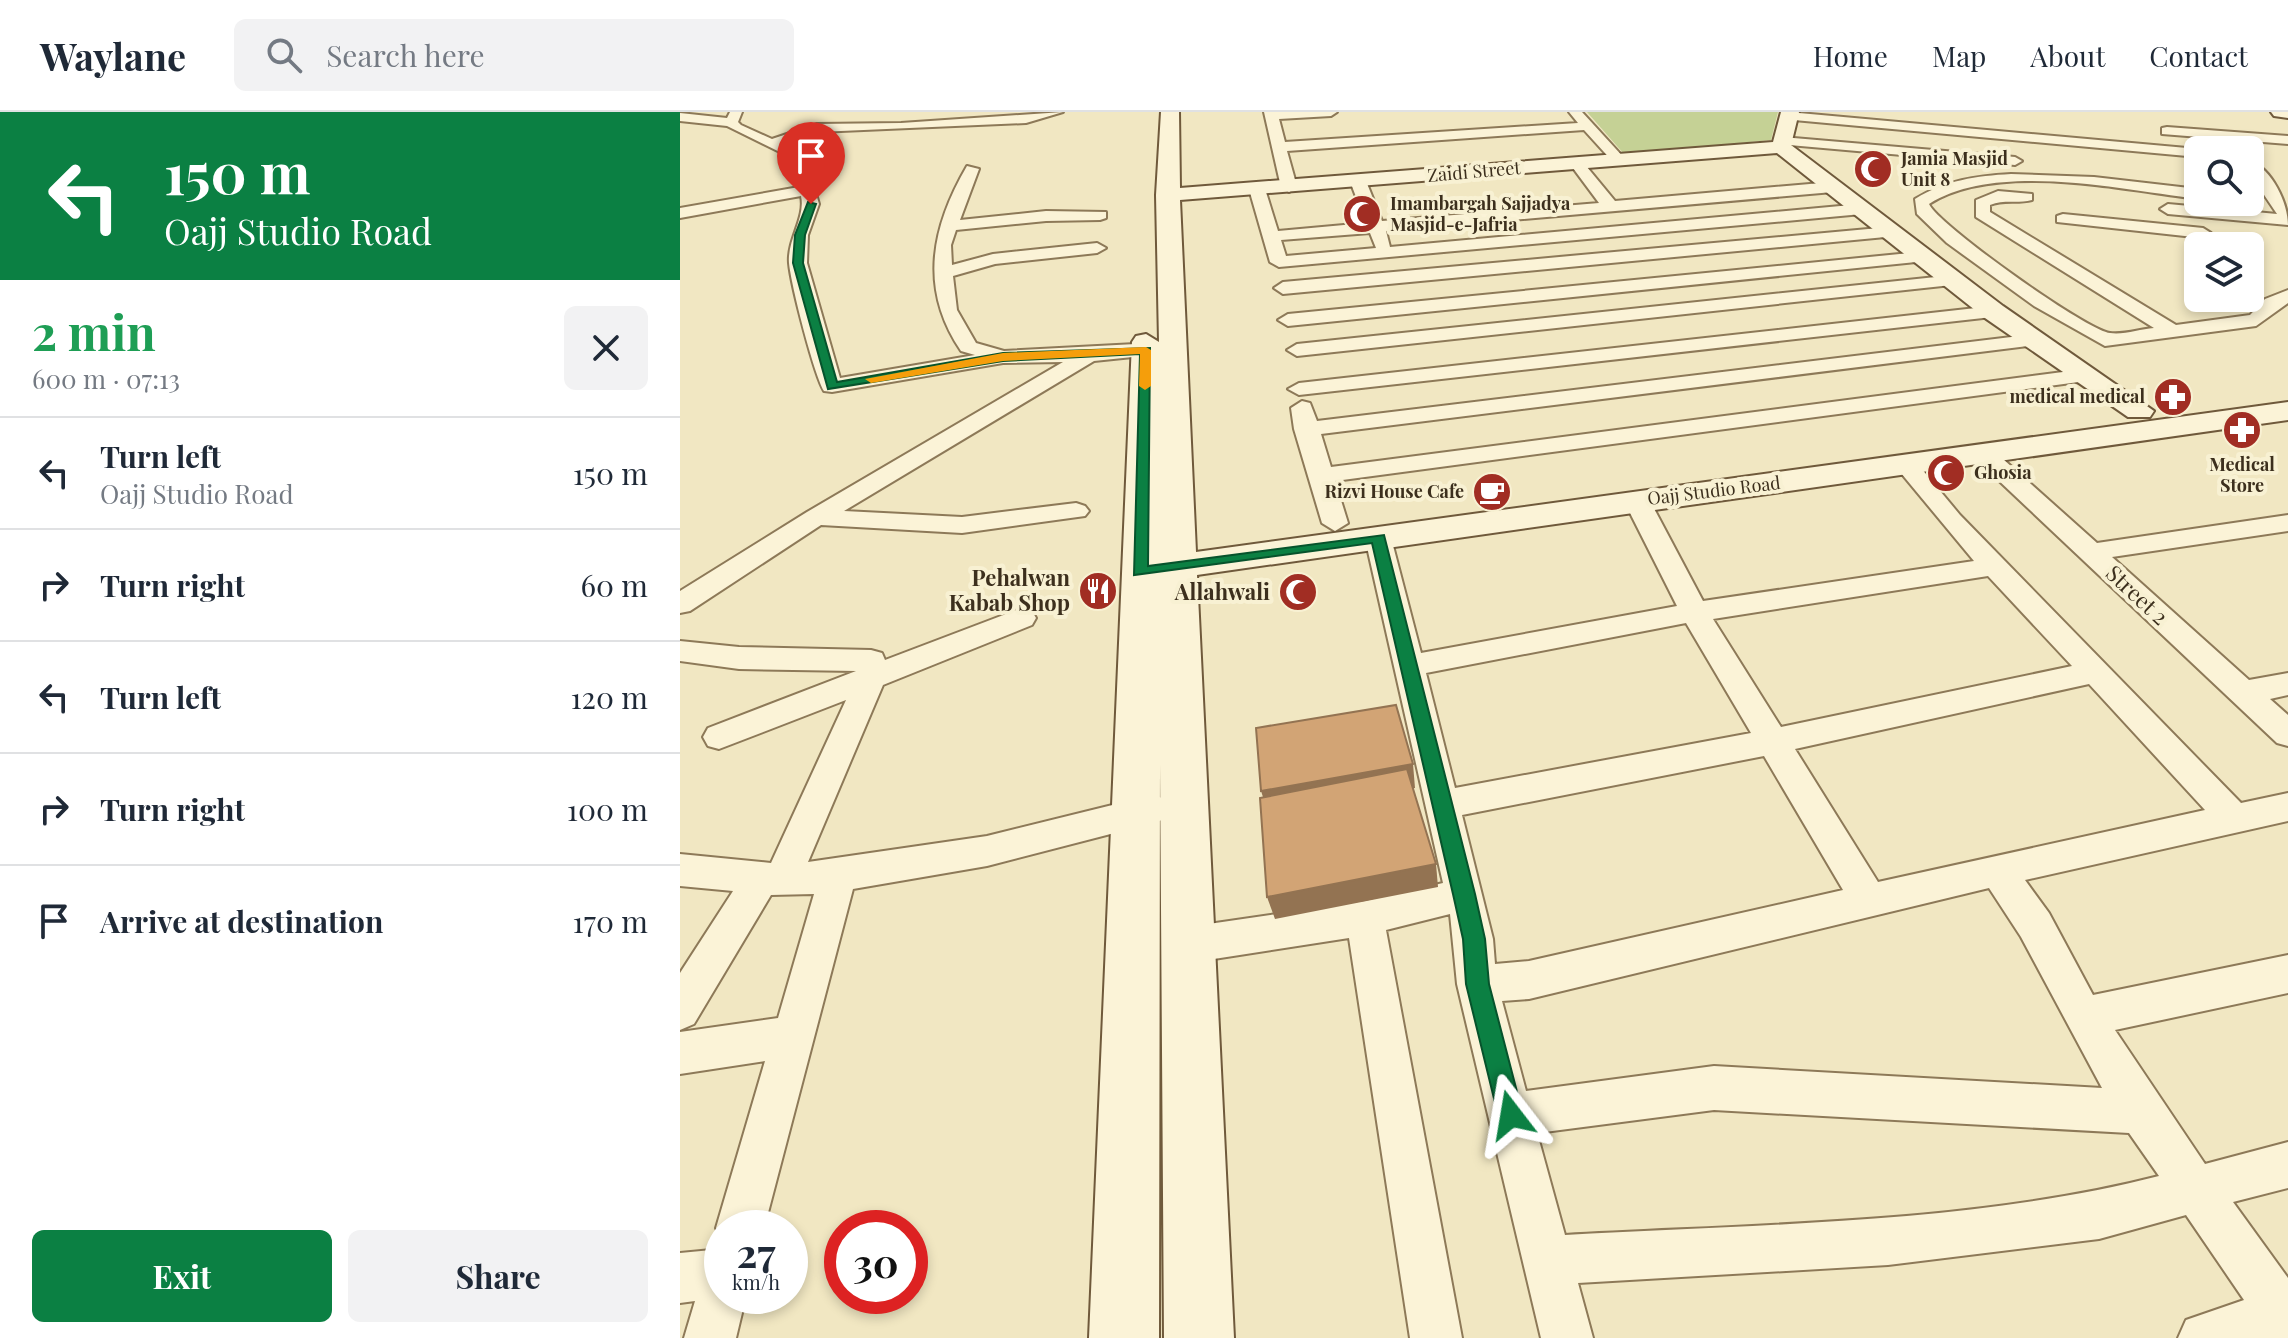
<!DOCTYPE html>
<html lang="en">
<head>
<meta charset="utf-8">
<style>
	:root { --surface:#fff; --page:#f2f2f3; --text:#1f2937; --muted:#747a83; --line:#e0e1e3; --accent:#0b8043 }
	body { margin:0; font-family:"Playfair Display",serif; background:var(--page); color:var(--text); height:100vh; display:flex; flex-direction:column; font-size:30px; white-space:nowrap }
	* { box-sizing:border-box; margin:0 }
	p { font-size:26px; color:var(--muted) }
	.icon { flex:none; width:44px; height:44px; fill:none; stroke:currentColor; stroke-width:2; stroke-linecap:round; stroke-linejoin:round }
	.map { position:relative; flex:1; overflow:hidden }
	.panel { display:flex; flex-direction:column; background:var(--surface); width:680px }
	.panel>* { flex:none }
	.guide { background:#0b8043; color:#fff; overflow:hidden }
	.controls { position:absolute; left:1504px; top:24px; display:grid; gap:16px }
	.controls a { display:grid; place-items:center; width:80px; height:80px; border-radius:12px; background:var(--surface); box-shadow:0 4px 12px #0003; font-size:40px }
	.speed { position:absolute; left:24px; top:1098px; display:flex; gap:16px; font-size:40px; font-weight:700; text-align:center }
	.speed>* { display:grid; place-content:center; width:104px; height:104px; border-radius:50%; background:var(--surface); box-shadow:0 4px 12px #0003; line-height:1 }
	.speed small { font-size:20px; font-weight:400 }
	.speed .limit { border:12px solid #d22; background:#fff; color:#111 }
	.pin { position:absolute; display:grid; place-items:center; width:68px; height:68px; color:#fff; margin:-82px -34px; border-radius:50% 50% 50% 0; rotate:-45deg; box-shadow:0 0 8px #0007 }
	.pin .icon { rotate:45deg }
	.me { position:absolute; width:88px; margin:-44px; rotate:346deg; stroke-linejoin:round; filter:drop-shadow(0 0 6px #0008) }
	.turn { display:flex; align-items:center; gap:28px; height:168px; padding:0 32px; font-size:36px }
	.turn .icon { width:104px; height:104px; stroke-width:2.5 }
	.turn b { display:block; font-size:56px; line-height:68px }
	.round { display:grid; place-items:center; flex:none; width:84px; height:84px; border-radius:12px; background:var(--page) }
	.summary { display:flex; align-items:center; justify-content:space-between; height:136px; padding:0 32px }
	h1 { font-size:48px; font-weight:700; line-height:60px; color:#1e9e55 }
	.action { display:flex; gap:16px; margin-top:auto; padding:16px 32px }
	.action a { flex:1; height:92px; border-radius:12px; background:var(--accent); color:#fff; font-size:32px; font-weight:700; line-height:92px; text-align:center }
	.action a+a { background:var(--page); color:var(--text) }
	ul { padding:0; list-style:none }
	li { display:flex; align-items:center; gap:24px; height:112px; padding:0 32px; border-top:2px solid var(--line) }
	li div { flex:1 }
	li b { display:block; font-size:30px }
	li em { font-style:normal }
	header { display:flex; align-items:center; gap:48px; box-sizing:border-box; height:112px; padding:0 40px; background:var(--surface); border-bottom:2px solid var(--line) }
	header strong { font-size:38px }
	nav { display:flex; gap:44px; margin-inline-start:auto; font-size:28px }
	.search { width:560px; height:72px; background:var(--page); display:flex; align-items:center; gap:20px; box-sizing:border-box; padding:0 28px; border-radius:12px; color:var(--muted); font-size:30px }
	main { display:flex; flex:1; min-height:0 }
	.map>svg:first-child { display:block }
</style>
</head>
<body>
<header>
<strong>Waylane</strong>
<div class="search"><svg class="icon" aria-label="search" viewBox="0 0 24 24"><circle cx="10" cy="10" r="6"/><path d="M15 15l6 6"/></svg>Search here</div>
<nav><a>Home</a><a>Map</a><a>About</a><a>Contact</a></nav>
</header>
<main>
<section class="panel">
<div class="guide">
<div class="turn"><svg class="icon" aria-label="left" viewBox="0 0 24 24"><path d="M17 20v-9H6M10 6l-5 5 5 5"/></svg><div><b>150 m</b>Oajj Studio Road</div></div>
</div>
<div class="summary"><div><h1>2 min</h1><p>600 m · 07:13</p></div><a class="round"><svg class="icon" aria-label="close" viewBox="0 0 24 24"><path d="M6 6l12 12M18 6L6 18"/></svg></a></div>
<ul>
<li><svg class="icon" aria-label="left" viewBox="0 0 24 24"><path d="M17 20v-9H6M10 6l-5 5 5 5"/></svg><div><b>Turn left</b><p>Oajj Studio Road</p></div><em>150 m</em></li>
<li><svg class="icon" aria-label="right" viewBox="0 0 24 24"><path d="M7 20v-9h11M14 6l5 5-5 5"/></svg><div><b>Turn right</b></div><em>60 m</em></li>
<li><svg class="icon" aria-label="left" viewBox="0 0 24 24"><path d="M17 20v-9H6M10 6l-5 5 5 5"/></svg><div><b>Turn left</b></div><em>120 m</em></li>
<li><svg class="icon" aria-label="right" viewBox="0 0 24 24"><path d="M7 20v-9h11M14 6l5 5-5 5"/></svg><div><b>Turn right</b></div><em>100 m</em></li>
<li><svg class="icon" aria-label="arrive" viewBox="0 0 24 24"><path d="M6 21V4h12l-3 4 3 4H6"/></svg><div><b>Arrive at destination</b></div><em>170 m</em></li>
</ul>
<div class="action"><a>Exit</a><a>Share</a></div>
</section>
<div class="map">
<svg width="1608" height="1226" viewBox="0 0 1608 1226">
	<rect width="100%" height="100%" fill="#f1e7c2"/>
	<!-- green -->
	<polygon fill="#c5d195" points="907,0 1098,0 1091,28 944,42"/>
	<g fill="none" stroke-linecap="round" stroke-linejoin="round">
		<defs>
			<g id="street">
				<path d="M50,0H62L58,10L61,13L92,27L137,12L221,11L383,0L346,11L138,20L104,32L124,41L139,92L128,123L127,151L160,266L295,243L281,239C239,177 251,116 287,54L299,57L280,108L366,99L426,100V106L420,108L366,109L276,118L271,133L272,153L313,142L417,131L426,136L417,141L315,152L273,164L277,198L296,231L324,239L494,230L501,232L504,236L501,240L414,249L164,399L282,405L396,391L405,394L409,399L405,404L282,421L141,413L10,499L0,501V479L127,400L383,250L323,251L152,280L144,279C134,262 111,173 109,151C107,128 126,105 121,84L0,106V96L119,75L112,46L47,14L0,9V1L47,6Z"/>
				<polygon points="584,0 657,0 651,4 599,7 605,30 898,11 889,0 902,0 946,48 934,51 904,18 607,39 617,75 609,80 601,75"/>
				<polygon points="1108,0 1518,37 1523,38 1518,38 1518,45 1103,7 1101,4"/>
				<polygon points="1487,15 1608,24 1608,32 1482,22 1482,16"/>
				<polygon points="1102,25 1335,45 1342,49 1335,53 1097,32 1095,29"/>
				<path d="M897,48L902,49L935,89L1153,70L1161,75L1153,80L706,119L710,135L1182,92L1190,97L1182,102L599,155L590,150L569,77L577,72L585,77L598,119L686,111L670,69L678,64L686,69L702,109L919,91L890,52ZM690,121L696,136L606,144L601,128Z"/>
				<path d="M1570,49C1592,57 1608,91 1608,113L1488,102L1480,97L1488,92L1597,102L1570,62Z"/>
				<path d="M1331,62L1414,65L1518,77V87C1442,78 1317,49 1249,92C1257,112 1407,219 1430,221C1444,223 1460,217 1474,216L1296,105V88L1318,79L1352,82V88C1337,92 1324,87 1310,93V100L1496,213L1570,203L1585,187L1608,178V191L1576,214L1425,234L1354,194L1267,131L1237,102L1235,87C1266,68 1296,64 1331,62Z"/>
				<polygon points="1383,102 1523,116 1531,121 1523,126 1377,110 1377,104"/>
				<polygon points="1210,115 1218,120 1216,124 603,182 594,176 603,170"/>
				<polygon points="1240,140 1246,141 1246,149 608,214 598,208 608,202"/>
				<polygon points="1275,163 1284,168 1281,172 617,244 607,238 617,232"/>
				<polygon points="1314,194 1321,196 1324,200 1321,204 619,283 608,277 619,271"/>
				<polygon points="1357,222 1364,224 1367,228 1364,232 641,322 651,355 1406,257 1417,263 1406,269 655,369 668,411 655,419 642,411 614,317 611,296 622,289 630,291 637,309"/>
				<polygon points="1306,337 1314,339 1417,431 1608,403 1608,419 1432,445 1569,568 1608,561 1608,583 1590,587 1608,603 1608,634 1597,631 1298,349 1294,344"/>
				<path d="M1228,348L1236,350L1280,403L1561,691L1608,681V709L1345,768L1369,801L1413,883L1608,843V881L1435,918L1525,1052L1608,1030V1076L1553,1090L1608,1166V1226H1498L1506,1208L1564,1188L1506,1103L1419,1127L1208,1153L898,1171L913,1226H861L777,872L770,802L706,818L782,1226H730L669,826L508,851L494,846L489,833L494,820L508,815L685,789L763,771L685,426L689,420H707L711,426L741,541L997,494L944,389L957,381L970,389L1023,489L1294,449L1216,355ZM1308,464L1392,554L1101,615L1033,507ZM1006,511L1071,621L775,676L746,561ZM1409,572L1525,698L1198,770L1115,637ZM1084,644L1163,778L849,849L815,852L813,827L782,703ZM1309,776L1341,825L1422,976L1034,954L846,979L822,889L849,887ZM1034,998L1449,1021L1479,1064C1292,1112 1077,1112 885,1123L857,1021Z"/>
				<polygon points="342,496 352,499 356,506 352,513 203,573 128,750 307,724 473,683 485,687 490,697 485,707 473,711 307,754 173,777 84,1116 42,1116 42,1130 36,1116 85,949 0,962 0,920 98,906 134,782 91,783 14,912 0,918 0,861 53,779 0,774 0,742 91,751 166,588 39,637 28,634 23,625 28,616 176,559 59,557 0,549 0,529 59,535 191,538 202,541 205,548"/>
				<polygon points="42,1137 42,1184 66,1184 56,1226 4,1226 15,1189 0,1191 0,1141"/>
			</g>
			<g id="secondary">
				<polygon points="481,0 499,0 500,76 1093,30 1101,0 1119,0 1111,33 1323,194 1474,299 1470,305 1448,305 1305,206 1097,41 500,88 516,440 1608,290 1608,308 517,463 554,1226 484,1226 480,652 479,1226 409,1226 452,230 456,224 466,222 479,230 476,83"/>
				<polygon points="1591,0 1608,0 1608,6 1594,4"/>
			</g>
		</defs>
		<!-- street casing -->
		<use href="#street" stroke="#8d7958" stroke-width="4"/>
		<!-- secondary casing -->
		<use href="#secondary" stroke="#6f593b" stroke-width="4"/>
		<!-- street -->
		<use href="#street" fill="#fbf3d7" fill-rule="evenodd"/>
		<!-- secondary -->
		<use href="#secondary" fill="#fbf3d7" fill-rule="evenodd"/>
	</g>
	<!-- shaded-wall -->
	<g fill="#937352">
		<polygon points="733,652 735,676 589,703 581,679"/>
		<polygon points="756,752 758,775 595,807 587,785"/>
	</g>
	<!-- building -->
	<g fill="#d2a475" stroke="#937352" stroke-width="2">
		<polygon points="716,593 733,652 581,679 576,616"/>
		<polygon points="727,657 756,752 587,785 580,686"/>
	</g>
	<!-- route -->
	<polygon fill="#0b8043" stroke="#07532c" stroke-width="2" points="128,90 136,92 125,123 123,151 157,270 323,241 470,236 468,454 704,423 795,782 805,827 809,872 843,1003 839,1012 831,1016 822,1012 818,1003 786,872 783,827 773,782 692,431 454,463 460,242 323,249 148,277 113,151 115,123"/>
	<!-- slow -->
	<polygon fill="#f59e0b" points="466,235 471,238 471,274 465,278 459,274 460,242 323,249 191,271 185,267 323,241"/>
	<!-- icons -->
	<defs>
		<symbol id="mosque-disc" viewBox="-11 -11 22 22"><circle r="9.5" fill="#a12d23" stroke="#f8f1d3"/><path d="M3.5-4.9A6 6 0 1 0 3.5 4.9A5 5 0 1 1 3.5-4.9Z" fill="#fff"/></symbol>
		<symbol id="pharmacy-disc" viewBox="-11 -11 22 22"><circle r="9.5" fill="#a12d23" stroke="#f8f1d3"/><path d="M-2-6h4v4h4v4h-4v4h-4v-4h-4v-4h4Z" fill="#fff"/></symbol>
		<symbol id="cafe-disc" viewBox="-11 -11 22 22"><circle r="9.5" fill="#a12d23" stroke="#f8f1d3"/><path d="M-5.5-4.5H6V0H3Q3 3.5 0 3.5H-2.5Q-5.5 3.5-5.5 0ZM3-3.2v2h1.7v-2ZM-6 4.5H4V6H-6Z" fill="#fff"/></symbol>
		<symbol id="restaurant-disc" viewBox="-11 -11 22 22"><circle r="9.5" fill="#a12d23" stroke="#f8f1d3"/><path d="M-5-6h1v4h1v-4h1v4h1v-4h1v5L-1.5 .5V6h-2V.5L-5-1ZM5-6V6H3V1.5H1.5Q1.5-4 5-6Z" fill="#fff"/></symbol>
	</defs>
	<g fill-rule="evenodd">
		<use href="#mosque-disc" x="1171" y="35" width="44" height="44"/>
		<use href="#mosque-disc" x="660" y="80" width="44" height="44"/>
		<use href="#pharmacy-disc" x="1471" y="263" width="44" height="44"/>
		<use href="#pharmacy-disc" x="1540" y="296" width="44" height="44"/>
		<use href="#mosque-disc" x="1244" y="339" width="44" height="44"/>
		<use href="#cafe-disc" x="790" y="358" width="44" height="44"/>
		<use href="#restaurant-disc" x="396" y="457" width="44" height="44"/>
		<use href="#mosque-disc" x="596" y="458" width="44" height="44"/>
	</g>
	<g text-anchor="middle" stroke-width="8" stroke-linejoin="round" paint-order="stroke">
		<!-- far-poi labels -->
		<g font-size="18" font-weight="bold" fill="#3c2f1d" stroke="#f8f1d3" text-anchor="start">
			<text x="1221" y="53">Jamia Masjid<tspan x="1221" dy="21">Unit 8</tspan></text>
			<text x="710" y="98">Imambargah Sajjadya<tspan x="710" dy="21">Masjid-e-Jafria</tspan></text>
			<text x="1465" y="291" text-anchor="end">medical medical</text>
			<text x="1562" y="359" text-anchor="middle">Medical<tspan x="1562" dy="21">Store</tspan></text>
			<text x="1294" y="367">Ghosia</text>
			<text x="784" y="386" text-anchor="end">Rizvi House Cafe</text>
		</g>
		<!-- far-street labels -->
		<g font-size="18" fill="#3c2f1d" stroke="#f8f1d3">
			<text transform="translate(794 60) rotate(-5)" y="6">Zaidi Street</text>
			<text transform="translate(1034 379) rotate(-7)" y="6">Oajj Studio Road</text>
		</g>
		<!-- poi labels -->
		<g font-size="22" font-weight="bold" fill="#3c2f1d" stroke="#f8f1d3" text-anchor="end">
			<text x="390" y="474">Pehalwan<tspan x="390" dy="25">Kabab Shop</tspan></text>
			<text x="590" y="488">Allahwali</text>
		</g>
		<!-- street labels -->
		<g font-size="22" fill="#3c2f1d" stroke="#f8f1d3">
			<text transform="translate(1457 483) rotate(43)" y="8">Street 2</text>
		</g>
	</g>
</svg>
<div class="controls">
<a><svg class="icon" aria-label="search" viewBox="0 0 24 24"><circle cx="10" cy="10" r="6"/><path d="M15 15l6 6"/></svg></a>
<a><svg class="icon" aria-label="layers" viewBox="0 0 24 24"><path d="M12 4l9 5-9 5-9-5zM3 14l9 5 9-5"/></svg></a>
</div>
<div class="speed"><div>27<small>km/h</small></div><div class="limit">30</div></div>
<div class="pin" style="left:131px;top:92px;background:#d93025"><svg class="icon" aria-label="arrive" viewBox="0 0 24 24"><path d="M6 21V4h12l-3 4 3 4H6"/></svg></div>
<svg class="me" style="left:831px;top:1003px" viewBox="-20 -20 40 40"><path d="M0-17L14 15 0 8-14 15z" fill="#0b8043" stroke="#fff" stroke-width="4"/></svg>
</div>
</main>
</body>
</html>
